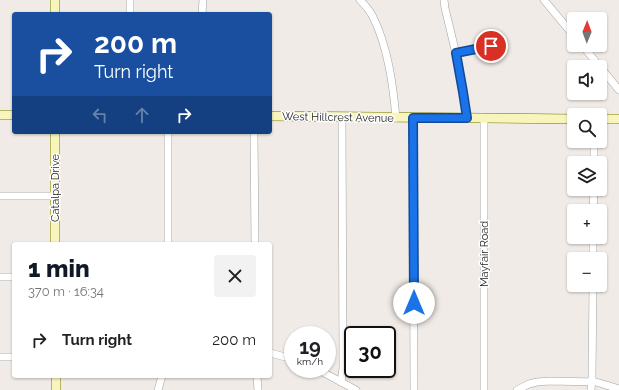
<!DOCTYPE html>
<html lang="en">
<head>
<meta charset="utf-8">
<style>
	:root { --surface:#fff; --page:#f2f2f2; --text:#202124; --muted:#757577; --accent:#111827 }
	body { margin:0; font-family:Raleway,sans-serif; background:var(--page); color:var(--text); height:100vh; display:flex; flex-direction:column; font-size:15px; white-space:nowrap }
	* { box-sizing:border-box; margin:0 }
	p { font-size:13px; color:var(--muted) }
	.icon { flex:none; width:22px; height:22px; fill:none; stroke:currentColor; stroke-width:2; stroke-linecap:round; stroke-linejoin:round }
	.map { position:relative; flex:1; overflow:hidden }
	.side { position:absolute; left:12px; top:242px; width:260px; height:136px; display:flex; flex-direction:column; background:var(--surface); border-radius:4px; box-shadow:0 1px 3px #0004 }
	.side>* { flex:none }
	.hud { position:absolute; left:12px; top:12px; width:260px; height:122px; border-radius:4px; box-shadow:0 1px 3px #0004; background:#1a4fa0; color:#fff; overflow:hidden }
	.needle { width:26px; rotate:1deg }
	.tools { position:absolute; left:567px; top:12px; display:grid; gap:8px }
	.tools a { display:grid; place-items:center; width:40px; height:40px; border-radius:4px; background:var(--surface); box-shadow:0 1px 3px #0004; font-size:20px }
	.speed { position:absolute; left:284px; top:326px; display:flex; gap:8px; font-size:20px; font-weight:700; text-align:center }
	.speed>* { display:grid; place-content:center; width:52px; height:52px; border-radius:50%; background:var(--surface); box-shadow:0 1px 3px #0004; line-height:1 }
	.speed small { font-size:10px; font-weight:400 }
	.speed .limit { border:2px solid #111; border-radius:6px; background:#fff; color:#111 }
	.pin { position:absolute; display:grid; place-items:center; width:34px; height:34px; color:#fff; margin:-17px; border:2px solid #fff; border-radius:50%; box-shadow:0 1px 4px #0007 }
	.me { position:absolute; width:44px; margin:-22px; rotate:0deg; stroke-linejoin:round; filter:drop-shadow(0 0 3px #0008) }
	.turn { display:flex; align-items:center; gap:14px; height:84px; padding:0 16px; font-size:18px }
	.turn .icon { width:52px; height:52px; stroke-width:2.5 }
	.turn b { display:block; font-size:28px; line-height:34px }
	.lanes { display:flex; align-items:center; height:38px; padding:0 16px; background:#0003; justify-content:center; gap:20px; direction:ltr }
	.lanes .off { opacity:.35 }
	.round { display:grid; place-items:center; flex:none; width:42px; height:42px; border-radius:4px; background:var(--page) }
	.head { display:flex; align-items:center; justify-content:space-between; height:68px; padding:0 16px }
	h1 { font-size:24px; font-weight:800; line-height:30px; color:var(--accent) }
	ul { padding:0; list-style:none }
	li { display:flex; align-items:center; gap:12px; height:60px; padding:0 16px }
	li div { flex:1 }
	li b { display:block; font-size:15px }
	li em { font-style:normal }
	.map>svg:first-child { display:block }
</style>
</head>
<body>
<div class="map">
<svg width="619" height="390" viewBox="0 0 619 390">
	<rect width="100%" height="100%" fill="#f0ebe6"/>
	<g fill="none" stroke-linecap="round" stroke-linejoin="round">
		<defs>
			<g id="street">
				<path d="M360,0C365,5 370,11 373,17C388,47 393,85 396,118"/>
				<polyline points="444,0 445,8 457,58 463,92 467,118"/>
				<polyline points="544,0 574,36"/>
				<polyline points="130,14 130,0"/>
				<polyline points="202,14 203,0"/>
				<polyline points="582,45 619,90"/>
				<polyline points="456,53 491,46 500,41"/>
				<polyline points="413,118 414,390"/>
				<polyline points="168,132 168,244"/>
				<polyline points="254,132 255,244"/>
				<polyline points="594,163 594,141"/>
				<polyline points="0,196 55,196"/>
				<polyline points="593,211 594,189"/>
				<polyline points="593,259 593,237"/>
				<polyline points="0,277 14,277"/>
				<polyline points="270,353 293,359"/>
				<polyline points="0,357 14,357"/>
				<polyline points="317,369 356,390"/>
				<polyline points="257,376 258,390"/>
				<polyline points="341,382 343,368 342,117"/>
				<polyline points="158,390 162,376"/>
				<polyline points="484,390 484,118"/>
				<polyline points="517,390 529,384 537,382 550,381 596,382 619,389"/>
				<polyline points="591,390 592,377 593,285"/>
			</g>
			<g id="secondary">
				<polyline points="55,14 55,0"/>
				<polyline points="0,115 14,115"/>
				<polyline points="270,116 574,119"/>
				<polyline points="600,119 619,119"/>
				<polyline points="55,132 55,244"/>
				<polyline points="56,376 56,390"/>
			</g>
		</defs>
		<!-- street casing -->
		<use href="#street" stroke="#a3a3a3" stroke-width="8"/>
		<!-- secondary casing -->
		<use href="#secondary" stroke="#727409" stroke-width="10"/>
		<!-- street -->
		<use href="#street" stroke="#fff" stroke-width="7"/>
		<!-- secondary -->
		<use href="#secondary" stroke="#f7f5bc" stroke-width="9"/>
	</g>
	<g fill="none" stroke-linecap="round" stroke-linejoin="round">
		<defs>
			<polyline id="route" points="414,303 413,118 467,118 463,92 456,53 491,46"/>
		</defs>
		<!-- route casing -->
		<use href="#route" stroke="#114b97" stroke-width="10"/>
		<!-- route -->
		<use href="#route" stroke="#1a73e8" stroke-width="7"/>
	</g>
	<g text-anchor="middle" stroke-width="3" stroke-linejoin="round" paint-order="stroke">
		<!-- street labels -->
		<g font-size="11" fill="#1f1f1f" stroke="#fff">
			<text transform="translate(338 117) rotate(1)" y="4">West Hillcrest Avenue</text>
			<text transform="translate(55 188) rotate(-90)" y="4">Catalpa Drive</text>
			<text transform="translate(484 254) rotate(-90)" y="4">Mayfair Road</text>
		</g>
	</g>
</svg>
<div class="tools">
<a><svg class="needle" viewBox="-14 -14 28 28"><path d="M0-13l5 13h-10z" fill="#e53935"/><path d="M0 13l5-13h-10z" fill="#757577"/></svg></a>
<a><svg class="icon" aria-label="sound" viewBox="0 0 24 24"><path d="M4 9h4l5-4v14l-5-4H4zM17 9q2 3 0 6"/></svg></a>
<a><svg class="icon" aria-label="search" viewBox="0 0 24 24"><circle cx="10" cy="10" r="6"/><path d="M15 15l6 6"/></svg></a>
<a><svg class="icon" aria-label="layers" viewBox="0 0 24 24"><path d="M12 4l9 5-9 5-9-5zM3 14l9 5 9-5"/></svg></a>
<a>+</a>
<a>−</a>
</div>
<div class="speed"><div>19<small>km/h</small></div><div class="limit">30</div></div>
<div class="pin" style="left:491px;top:46px;background:#d93025"><svg class="icon" aria-label="arrive" viewBox="0 0 24 24"><path d="M6 21V4h12l-3 4 3 4H6"/></svg></div>
<svg class="me" style="left:414px;top:303px" viewBox="-20 -20 40 40"><circle r="19" fill="#fff"/><path d="M0-13L10 11 0 6-10 11z" fill="#1a73e8"/></svg>
<div class="hud">
<div class="turn"><svg class="icon" aria-label="right" viewBox="0 0 24 24"><path d="M7 20v-9h11M14 6l5 5-5 5"/></svg><div><b>200 m</b>Turn right</div></div>
<div class="lanes"><svg class="icon off" aria-label="left" viewBox="0 0 24 24"><path d="M17 20v-9H6M10 6l-5 5 5 5"/></svg><svg class="icon off" aria-label="ahead" viewBox="0 0 24 24"><path d="M12 20V5M6 11l6-6 6 6"/></svg><svg class="icon" aria-label="right" viewBox="0 0 24 24"><path d="M7 20v-9h11M14 6l5 5-5 5"/></svg></div>
</div>
<section class="side">
<div class="head"><div><h1>1 min</h1><p>370 m · 16:34</p></div><a class="round"><svg class="icon" aria-label="close" viewBox="0 0 24 24"><path d="M6 6l12 12M18 6L6 18"/></svg></a></div>
<ul>
<li><svg class="icon" aria-label="right" viewBox="0 0 24 24"><path d="M7 20v-9h11M14 6l5 5-5 5"/></svg><div><b>Turn right</b></div><em>200 m</em></li>
</ul>
</section>
</div>
</body>
</html>
